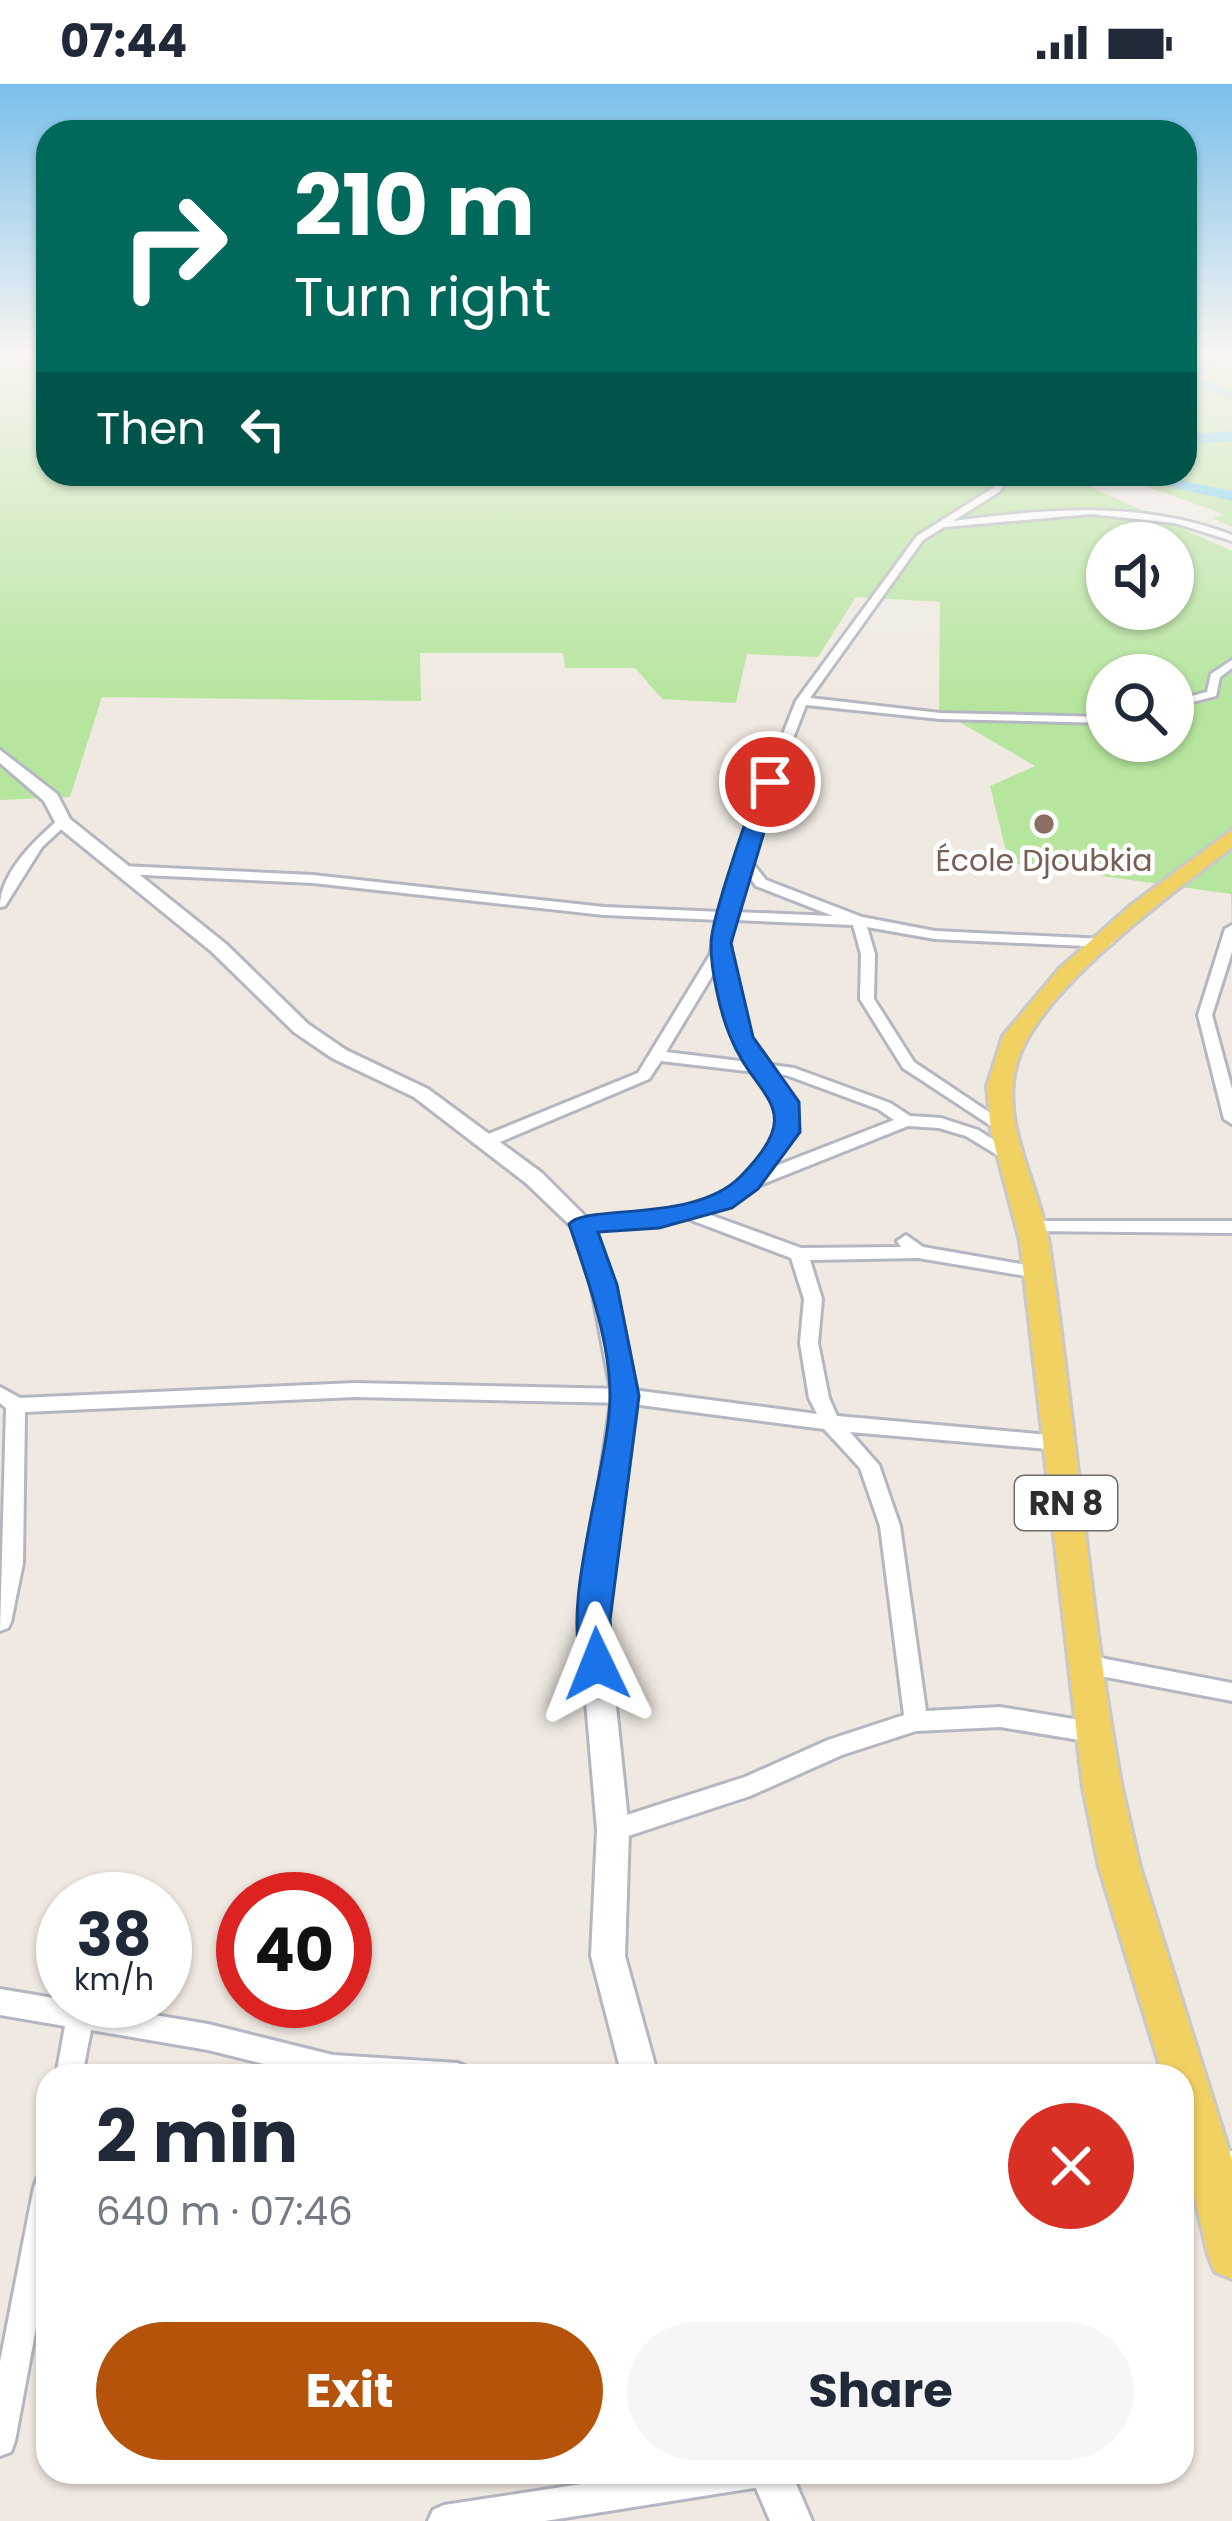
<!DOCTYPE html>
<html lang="en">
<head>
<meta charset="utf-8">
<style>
	:root { --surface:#fff; --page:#f6f6f7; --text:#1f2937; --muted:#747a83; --accent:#b45309 }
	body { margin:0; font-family:Poppins,sans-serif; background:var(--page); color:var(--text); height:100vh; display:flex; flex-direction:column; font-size:45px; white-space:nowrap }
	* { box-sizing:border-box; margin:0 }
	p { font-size:39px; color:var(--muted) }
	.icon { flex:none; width:66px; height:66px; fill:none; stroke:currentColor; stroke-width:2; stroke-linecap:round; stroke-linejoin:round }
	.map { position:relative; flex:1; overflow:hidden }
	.drawer { position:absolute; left:36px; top:1980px; width:1158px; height:420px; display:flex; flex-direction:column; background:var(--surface); border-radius:36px; box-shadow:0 3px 9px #0004 }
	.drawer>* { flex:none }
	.hud { position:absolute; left:36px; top:36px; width:1161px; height:366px; border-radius:36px; box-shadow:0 3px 9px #0004; background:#00695c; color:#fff; overflow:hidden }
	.fabs { position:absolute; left:1086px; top:438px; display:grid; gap:24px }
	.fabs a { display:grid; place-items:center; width:108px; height:108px; border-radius:50%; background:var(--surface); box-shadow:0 3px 9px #0004; font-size:60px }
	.speed { position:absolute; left:36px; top:1788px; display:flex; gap:24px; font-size:60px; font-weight:700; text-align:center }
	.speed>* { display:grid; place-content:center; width:156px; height:156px; border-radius:50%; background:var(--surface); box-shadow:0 3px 9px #0004; line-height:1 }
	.speed small { font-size:30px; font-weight:400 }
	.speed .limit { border:18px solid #d22; background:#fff; color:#111 }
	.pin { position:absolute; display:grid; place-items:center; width:102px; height:102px; color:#fff; margin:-51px; border:6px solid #fff; border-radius:50%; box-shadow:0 3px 12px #0007 }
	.me { position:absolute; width:132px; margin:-66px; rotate:358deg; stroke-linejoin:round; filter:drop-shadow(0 0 9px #0008) }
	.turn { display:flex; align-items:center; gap:42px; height:252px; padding:0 60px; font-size:54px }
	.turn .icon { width:156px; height:156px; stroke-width:2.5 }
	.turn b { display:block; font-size:84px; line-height:102px }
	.then { display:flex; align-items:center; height:114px; padding:0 60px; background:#0003; gap:24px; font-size:45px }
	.round { display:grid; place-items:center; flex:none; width:126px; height:126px; border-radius:63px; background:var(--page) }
	.summary { display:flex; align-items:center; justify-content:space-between; height:204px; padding:0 60px }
	h1 { font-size:72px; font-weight:700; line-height:90px }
	.action { display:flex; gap:24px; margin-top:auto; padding:24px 60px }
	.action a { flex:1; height:138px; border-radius:72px; background:var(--accent); color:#fff; font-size:48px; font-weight:700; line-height:138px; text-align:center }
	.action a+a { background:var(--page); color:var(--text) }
	.status { display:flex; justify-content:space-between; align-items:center; height:84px; padding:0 60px; background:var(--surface); direction:ltr }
	.status svg { height:33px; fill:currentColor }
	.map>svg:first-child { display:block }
</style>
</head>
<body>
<div class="status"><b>07:44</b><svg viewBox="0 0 49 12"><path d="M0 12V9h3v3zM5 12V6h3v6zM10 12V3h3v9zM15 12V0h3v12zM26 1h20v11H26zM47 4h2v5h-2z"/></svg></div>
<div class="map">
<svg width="1232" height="2437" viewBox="0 0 1232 2437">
	<rect width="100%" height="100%" fill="#efe9e1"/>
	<!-- green -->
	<path fill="#b6e59e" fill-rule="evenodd" d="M0,273L48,275V390H1185V273H1232V443L1212,434L1225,431C1215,426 1123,394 1115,394C1105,394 1095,398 1086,401L1232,467V849L1231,810L1009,779L990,702L1035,682L939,626L940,518L856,513L818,573L747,570L736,619L662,615L635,584H565L563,569H420L421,617L102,613L70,713L0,716ZM1107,459H1173V525H1107ZM1107,591H1173V657H1107Z"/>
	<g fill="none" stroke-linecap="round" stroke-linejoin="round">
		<!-- river -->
		<g fill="#75cff0" fill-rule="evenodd">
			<polygon points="1205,273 1221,273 1199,293 1232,307 1232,316 1186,296 1185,287"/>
			<polygon points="1232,347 1232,357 1185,361 1185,351"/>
			<polygon points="1117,390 1149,390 1232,407 1232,417"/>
		</g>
		<defs>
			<g id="minor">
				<path d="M1004,390H1013L999,408L953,437C1048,425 1140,416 1232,451V457L1175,439L1091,430L944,443L923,456L810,614L940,629L1107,633V639L940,635L806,621L760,739L750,776L766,796L862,833L935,847L1106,855L1113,859L1106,863L935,855L867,843L875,870L874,915L914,978L1011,1043L1013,1046L1005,1051L903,984L860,915L861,870L853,841L734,836C722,880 741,942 765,980L794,984L890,1019L910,1032L941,1034L978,1046L1021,1073L1019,1077H1007L966,1052L939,1044L908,1042L755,1103L729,1122L705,1129L801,1164L901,1163L897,1157L906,1151L923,1163L1044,1184L1047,1188L1038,1194L918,1174L810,1176L822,1215L818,1259L829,1314L837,1332L1060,1352L1067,1354L1070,1359L1067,1364L1060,1366L850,1348L879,1381L900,1442L926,1627L1000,1623L1092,1638L1100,1641L1103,1648L1100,1655L1092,1658L1000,1643L916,1647L842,1671L750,1712L613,1757L605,1754L601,1746L605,1738L745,1693L828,1656L904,1631L880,1442L860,1384L824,1345L625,1319L355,1313L25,1328L23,1479L11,1538L8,1544L0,1547L6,1324L0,1319V1303L20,1314L355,1299L625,1305L817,1330L809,1314L800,1259L804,1215L791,1174L686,1134L660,1142L582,1146L573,1140L582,1134C634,1132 705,1133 745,1094C751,1088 757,1078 762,1071C790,1030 781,1024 755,988L661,977L649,995L488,1063L482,1064L474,1059L476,1055L638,989L710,871L720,836L604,831L313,799L122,790L115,786L122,782L313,791L604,823L722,828L748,739L796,617L917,452L993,404ZM747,789L756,802L833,832L736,828ZM718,882L729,940L748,978L666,968ZM772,990L786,991L878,1025L894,1036L768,1085C798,1043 807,1032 772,990Z"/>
				<polygon points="1232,576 1232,584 1220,593 1216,612 1173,623 1173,617 1207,608 1211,590"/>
				<path d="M59,735L69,738L42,763L5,822L0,823C0,789 34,757 59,735Z"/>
				<polygon points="1232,841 1232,868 1212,931 1232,1005 1232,1040 1224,1035 1198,931 1225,845"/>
				<polygon points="1033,1137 1232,1137 1232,1149 1027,1147 1024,1143 1027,1139"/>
				<polygon points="1085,1571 1232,1599 1232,1617 1085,1589 1077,1586 1074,1580 1077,1574"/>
				<polygon points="0,1905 208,1940 333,1971 458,1979 467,1983 471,1992 312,1992 208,1966 91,1946 82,1992 56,1992 65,1942 0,1931"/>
				<polygon points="1232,2067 1232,2095 1182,2108 1182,2080"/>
				<polygon points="48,2089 48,2179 15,2357 11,2368 0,2372 0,2278 34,2103 38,2093"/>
				<polygon points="660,2388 775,2388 771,2399 760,2403 545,2437 428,2437 433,2426 444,2421"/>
			</g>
			<g id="tertiary">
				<polygon points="0,666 57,710 70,735 226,860 308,940 346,966 428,1005 542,1089 593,1140 615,1201 638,1312 607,1536 629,1746 625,1872 658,1992 622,1992 591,1872 597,1746 579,1536 612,1312 591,1201 572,1143 526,1099 414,1013 332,974 294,948 212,868 57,742 44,717 0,679"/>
				<polygon points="749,2388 791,2388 812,2437 770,2437"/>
			</g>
			<path id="primary" d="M1232,746V763C1172,810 1035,907 1016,982C1000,1041 1040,1102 1049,1160C1076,1341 1089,1524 1122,1704L1140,1783L1232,2076V2195L1215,2188L1208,2171L1182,2060V1992H1163L1099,1783L1083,1704L1020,1157L991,1047L987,1002L1003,952L1059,885L1130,822Z"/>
		</defs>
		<!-- minor casing -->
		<use href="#minor" stroke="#b4b7c1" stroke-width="6"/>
		<!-- tertiary casing -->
		<use href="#tertiary" stroke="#b4b7c1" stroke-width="6"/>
		<!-- primary casing -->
		<use href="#primary" stroke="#c9c9c9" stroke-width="6"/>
		<!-- minor -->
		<use href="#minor" fill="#fff" fill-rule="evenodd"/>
		<!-- tertiary -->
		<use href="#tertiary" fill="#fff" fill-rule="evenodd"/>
		<!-- primary -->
		<use href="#primary" fill="#f2d163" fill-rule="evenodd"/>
	</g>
	<!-- sky -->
	<linearGradient id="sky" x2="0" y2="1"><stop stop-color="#7abfeb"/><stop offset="0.44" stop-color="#f8f5f2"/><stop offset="1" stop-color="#f8f5f2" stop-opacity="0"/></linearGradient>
	<rect width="1232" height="614" fill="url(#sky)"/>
	<!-- route -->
	<path fill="#1a73e8" stroke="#114b97" stroke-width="3" d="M763,694L779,698L731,859L753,953L799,1018L800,1048L758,1105L732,1124L659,1144L598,1148L617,1201L639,1312L610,1536L614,1580L609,1589H586C556,1529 610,1383 610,1312C610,1256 587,1193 569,1140C588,1119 694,1140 741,1092C810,1022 755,1016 730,952C720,928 711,887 711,861C710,837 751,719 763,694Z"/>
	<!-- markers -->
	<circle fill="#8d6e63" stroke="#fff" stroke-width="4.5" cx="1044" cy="740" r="12"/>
	<g text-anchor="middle" stroke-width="9" stroke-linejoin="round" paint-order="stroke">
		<!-- far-education labels -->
		<g font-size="30" fill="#785e54" stroke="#fff">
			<text x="1044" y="787">École Djoubkia</text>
		</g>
		<!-- shield labels -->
		<rect fill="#fff" stroke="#6d6d6d" stroke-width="3" x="1015" y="1392" width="102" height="54" rx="9"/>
		<g font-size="33" font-weight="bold" fill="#2e2e2e">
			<text x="1066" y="1431">RN 8</text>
		</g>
	</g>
</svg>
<div class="fabs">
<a><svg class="icon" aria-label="sound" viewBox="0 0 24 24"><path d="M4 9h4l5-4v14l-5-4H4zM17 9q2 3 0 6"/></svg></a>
<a><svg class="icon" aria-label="search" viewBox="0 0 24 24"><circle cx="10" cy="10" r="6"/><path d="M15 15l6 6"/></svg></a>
</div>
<div class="speed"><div>38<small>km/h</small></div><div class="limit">40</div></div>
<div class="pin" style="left:770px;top:698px;background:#d93025"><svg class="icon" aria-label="arrive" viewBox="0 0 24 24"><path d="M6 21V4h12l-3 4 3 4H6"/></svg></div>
<svg class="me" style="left:597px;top:1580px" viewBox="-20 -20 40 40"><path d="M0-17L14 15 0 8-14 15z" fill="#1a73e8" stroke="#fff" stroke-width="4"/></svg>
<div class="hud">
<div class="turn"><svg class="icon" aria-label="right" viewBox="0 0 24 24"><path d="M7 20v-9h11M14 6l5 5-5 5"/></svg><div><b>210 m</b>Turn right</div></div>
<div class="then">Then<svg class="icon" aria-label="left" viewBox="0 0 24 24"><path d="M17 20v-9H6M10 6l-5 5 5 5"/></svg></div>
</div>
<section class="drawer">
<div class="summary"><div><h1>2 min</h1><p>640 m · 07:46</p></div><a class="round" style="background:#d93025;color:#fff"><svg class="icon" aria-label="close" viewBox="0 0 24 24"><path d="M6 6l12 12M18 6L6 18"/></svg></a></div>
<div class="action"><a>Exit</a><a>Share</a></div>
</section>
</div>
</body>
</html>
